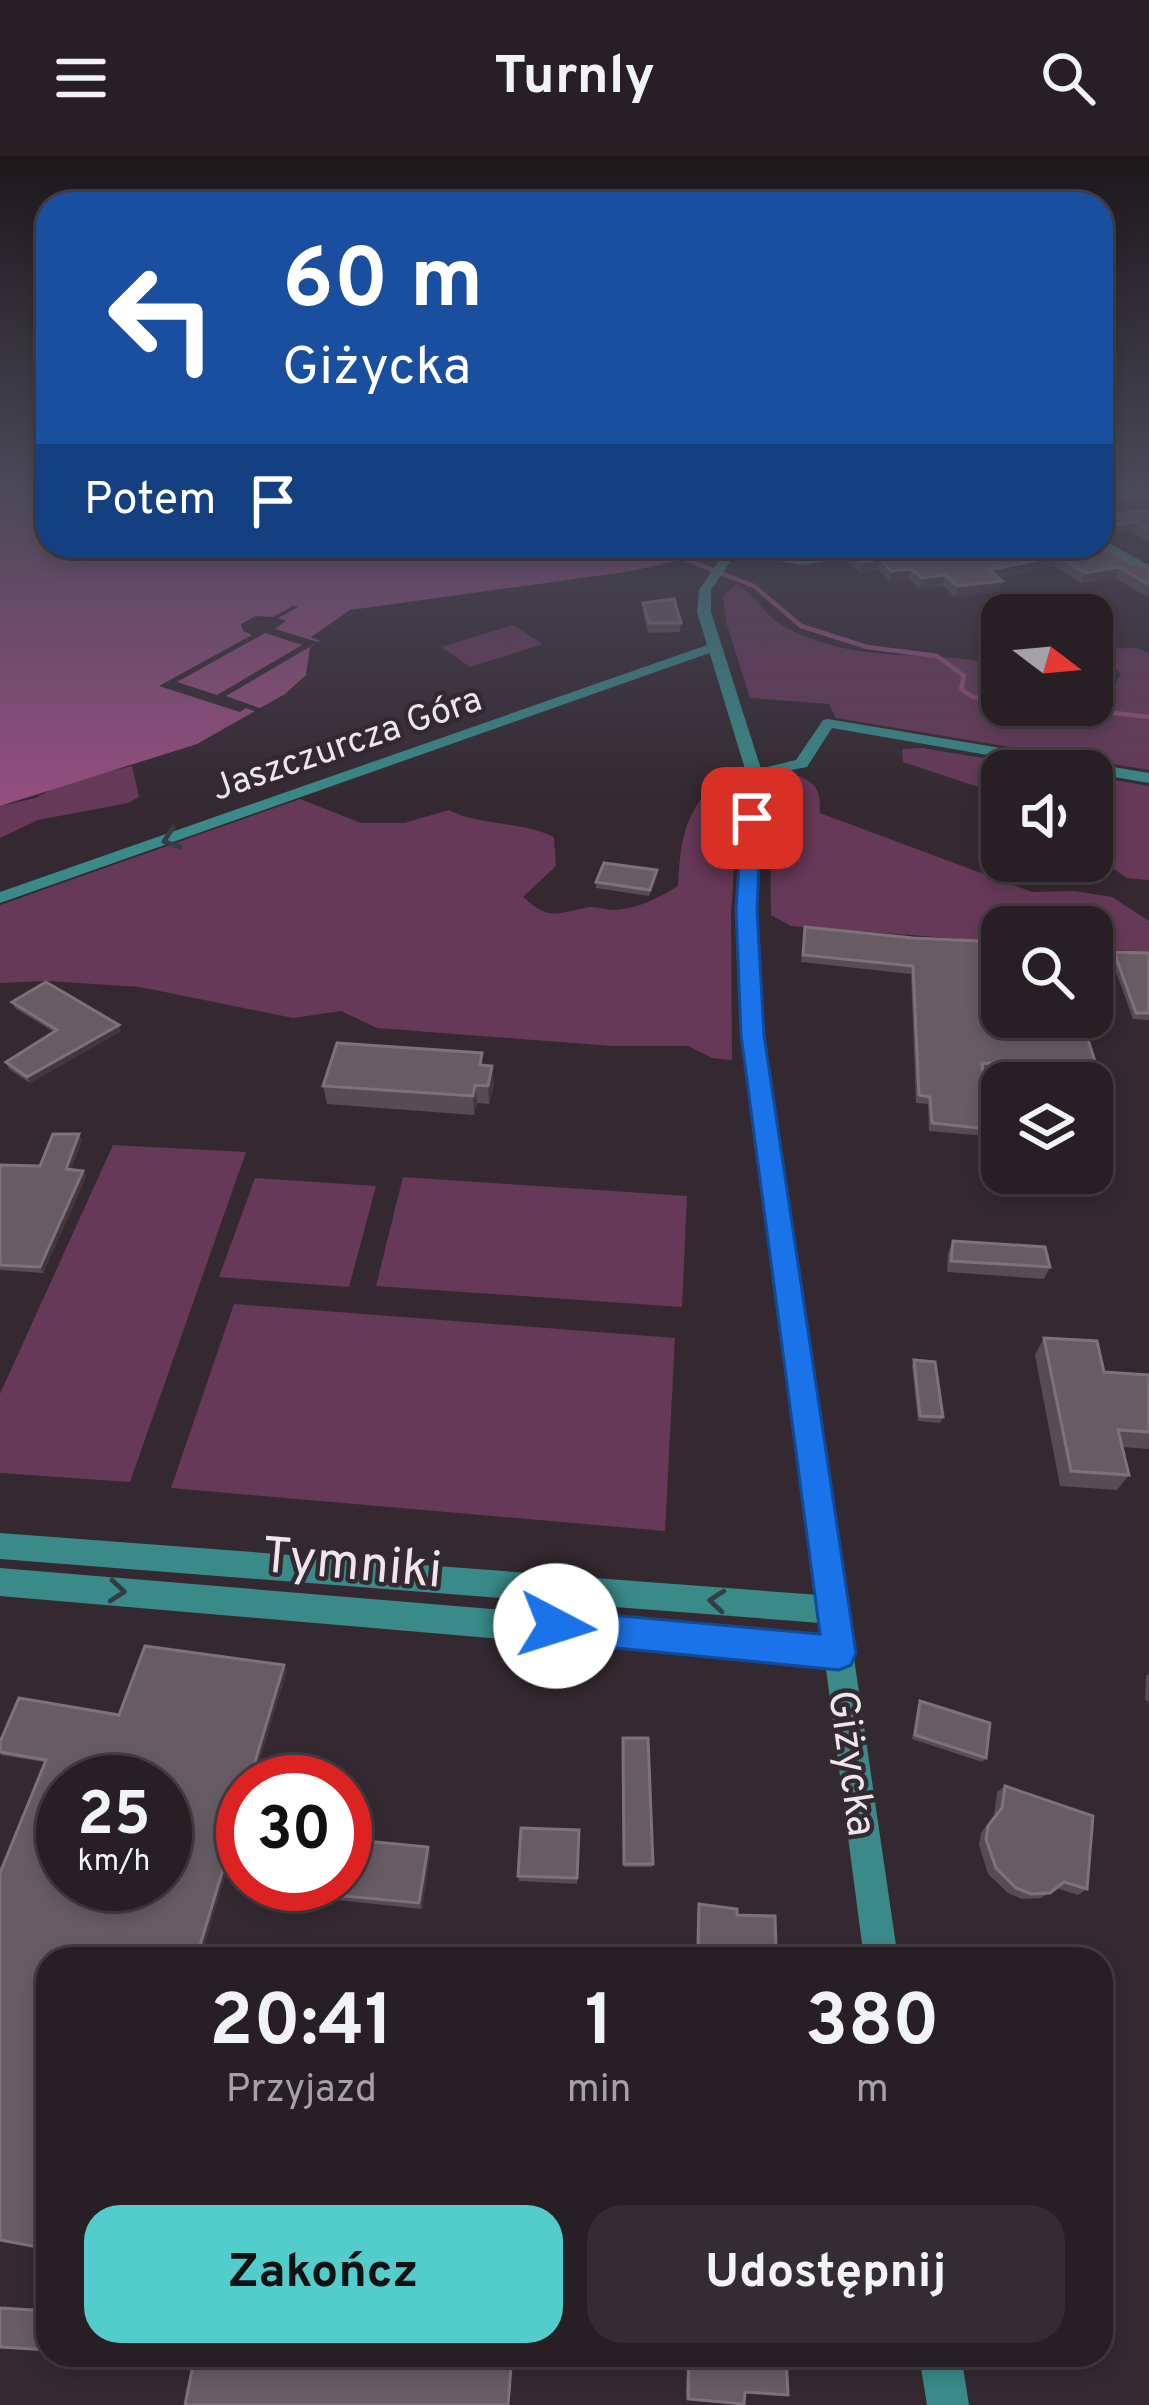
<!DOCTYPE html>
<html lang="pl">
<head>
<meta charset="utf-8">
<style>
	:root { --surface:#271f24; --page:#332c31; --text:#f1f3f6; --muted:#a4a2a6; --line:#433d41; --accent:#52cdcc }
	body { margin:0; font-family:Overpass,sans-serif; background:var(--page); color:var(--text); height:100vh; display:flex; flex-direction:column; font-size:45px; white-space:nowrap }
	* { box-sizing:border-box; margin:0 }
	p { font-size:39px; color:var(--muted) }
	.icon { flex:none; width:66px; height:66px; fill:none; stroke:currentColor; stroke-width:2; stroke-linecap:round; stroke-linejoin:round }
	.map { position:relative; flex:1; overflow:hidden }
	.panel { position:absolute; left:36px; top:1791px; width:1077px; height:420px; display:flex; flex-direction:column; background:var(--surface); border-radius:36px; box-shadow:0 6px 18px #0003,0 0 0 3px var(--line) }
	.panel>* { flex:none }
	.banner { position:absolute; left:36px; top:36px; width:1077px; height:366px; border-radius:36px; box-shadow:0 6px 18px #0003,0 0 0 3px var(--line); background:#1a4fa0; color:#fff; overflow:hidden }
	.needle { width:78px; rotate:106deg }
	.controls { position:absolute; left:981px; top:438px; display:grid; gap:24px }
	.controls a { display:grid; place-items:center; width:132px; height:132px; border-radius:24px; background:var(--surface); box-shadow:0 6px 18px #0003,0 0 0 3px var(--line); font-size:60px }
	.speed { position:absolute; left:36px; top:1599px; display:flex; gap:24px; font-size:60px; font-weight:700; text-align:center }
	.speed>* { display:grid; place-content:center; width:156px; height:156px; border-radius:50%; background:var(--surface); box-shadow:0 6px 18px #0003,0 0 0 3px var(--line); line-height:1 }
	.speed small { font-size:30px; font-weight:400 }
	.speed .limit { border:18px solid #d22; background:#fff; color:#111 }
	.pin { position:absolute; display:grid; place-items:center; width:102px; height:102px; color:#fff; margin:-51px; border-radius:24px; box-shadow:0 6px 18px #0006 }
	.me { position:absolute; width:132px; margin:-66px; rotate:95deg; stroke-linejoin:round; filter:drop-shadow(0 0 9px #0008) }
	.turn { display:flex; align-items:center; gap:42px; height:252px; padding:0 48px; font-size:54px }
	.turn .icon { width:156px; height:156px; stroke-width:2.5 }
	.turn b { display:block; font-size:84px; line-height:102px }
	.then { display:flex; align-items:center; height:114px; padding:0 48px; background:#0003; gap:24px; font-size:45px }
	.eta { display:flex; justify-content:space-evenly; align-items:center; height:204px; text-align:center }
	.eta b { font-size:72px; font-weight:700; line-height:84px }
	.cta { display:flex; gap:24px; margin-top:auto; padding:24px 48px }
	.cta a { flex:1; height:138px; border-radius:36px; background:var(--accent); color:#111; font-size:48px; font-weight:700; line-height:138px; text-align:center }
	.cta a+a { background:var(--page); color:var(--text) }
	header { display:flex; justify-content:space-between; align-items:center; height:156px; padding:0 48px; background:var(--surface); font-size:54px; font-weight:700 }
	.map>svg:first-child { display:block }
</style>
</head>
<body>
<header><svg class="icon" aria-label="menu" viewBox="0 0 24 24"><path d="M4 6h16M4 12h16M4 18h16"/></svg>Turnly<svg class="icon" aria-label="search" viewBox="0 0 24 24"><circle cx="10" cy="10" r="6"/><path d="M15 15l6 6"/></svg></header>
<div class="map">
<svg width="1149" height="2249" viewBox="0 0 1149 2249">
	<rect width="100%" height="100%" fill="#342930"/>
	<!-- green -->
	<g fill="#673958">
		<path d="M736,428C755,438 760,452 776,465C786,473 806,481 818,485C878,506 942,494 1002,510V549H1092V534H1112L1121,518L1094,493L1137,492L1149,497V614L836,562L829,548L750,542L726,466L723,440Z"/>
		<polygon points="513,469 543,488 470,511 441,491"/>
		<polygon points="922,592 1062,615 1002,615 1002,639 903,606 902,593"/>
		<polygon points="132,610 139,641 128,647 38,664 0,682 0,650 36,642 59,628"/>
		<path d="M799,620C819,629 820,637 820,657L1032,736L1075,735L1112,741L1149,765V796L1092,792V771H1002V786L791,770L771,759L770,683L780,625Z"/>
		<polygon points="1092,620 1149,630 1149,724 1127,722 1092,698"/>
		<path d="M739,640L731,756L732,904L712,902L688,890H612L377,872L341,855L293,862L140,831L48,825L0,827V749L300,643L361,667H404L449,654C479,670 516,664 554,681L556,710L523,741C549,764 554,758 585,752C594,749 604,754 614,754C639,752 657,743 678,730C680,698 681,672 700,644Z"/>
		<polygon points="113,989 246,996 130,1326 0,1317 0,1238"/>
		<polygon points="403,1021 687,1040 682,1151 376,1130"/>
		<polygon points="255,1022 376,1030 349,1131 219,1121"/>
		<polygon points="234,1148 675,1182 665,1375 171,1332"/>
	</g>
	<!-- water -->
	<polygon fill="#954e7e" points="0,333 48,333 48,390 679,390 681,395 672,406 632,415 350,454 311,481 320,485 310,491 306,519 285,538 197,588 0,650"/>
	<!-- pier -->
	<path fill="#342930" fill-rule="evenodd" d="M293,450L298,451L278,462L286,465L275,473L318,486L226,540L262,553L257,556L246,552L240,556L159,530L252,479L243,475L241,468L256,460L273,461ZM265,477L302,489L217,539L177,526Z"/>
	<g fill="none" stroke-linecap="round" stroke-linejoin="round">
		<!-- stream -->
		<g stroke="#954e7e" stroke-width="4.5">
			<polyline points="677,400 754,430 801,470 867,491 937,500 964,520 961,533 973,541 1002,544"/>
			<polyline points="1046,549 1149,561"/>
		</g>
		<!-- minor -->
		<g fill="#398a89" fill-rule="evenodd">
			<polygon points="1101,383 1149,409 1149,418 1098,390 1101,390"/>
			<polygon points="890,390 924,390 802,409 724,396 730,392 802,401"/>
			<polygon points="713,487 718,488 718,494 0,747 0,736"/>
			<polygon points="828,563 1149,617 1149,627 832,572 807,611 754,621 746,616 796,604 823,564"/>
			<polygon points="0,1377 833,1440 843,1444 848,1454 843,1464 833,1468 0,1403"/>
			<polygon points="0,1412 839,1482 850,1487 854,1497 850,1507 839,1512 0,1440"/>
		</g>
		<!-- tertiary -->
		<g fill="#398a89" fill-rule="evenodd">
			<polygon points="729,390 741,390 711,434 711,456 762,616 755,754 763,879 898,1803 864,1803 743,879 737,754 746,616 697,456 699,434"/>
			<polygon points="919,2199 961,2199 969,2249 927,2249"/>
		</g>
	</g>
	<!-- wall -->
	<g fill="#584c53">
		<polygon points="1149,354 1149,386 1105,359"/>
		<polygon points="828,390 876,390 831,393"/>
		<polygon points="1100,390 1132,408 1149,411 1149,442 1115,422 1081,427 1054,410 998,422 999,435 955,441 943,430 919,433 909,423 889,425 878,413 860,416 848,406 850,396"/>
		<polygon points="643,447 681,467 680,476 648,477 643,457"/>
		<polygon points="656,720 649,740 596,732 596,726"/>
		<polygon points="805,771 913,782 1097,912 1093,920 983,915 988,973 985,980 929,975 928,948 916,947 911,818 801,806"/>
		<polygon points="1114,796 1149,797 1149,864 1133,863 1111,802"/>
		<polygon points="12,846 121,875 30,927 9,913 6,906 54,876 15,852"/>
		<polygon points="483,909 494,928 489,948 477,947 474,959 327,948 323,930"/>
		<polygon points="82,984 71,1013 83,1015 86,1021 43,1117 0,1114 0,1009 40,1010"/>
		<polygon points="953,1085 1050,1111 1044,1123 947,1116 948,1097"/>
		<polygon points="1044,1182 1104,1216 1149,1219 1149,1293 1122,1291 1129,1319 1117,1334 1060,1330 1035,1199"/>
		<polygon points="914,1204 943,1261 940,1267 918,1265 912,1210"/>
		<polygon points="287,1514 253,1626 243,1626 243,1660 200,1803 44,1606 1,1599 0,1586 119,1559"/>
		<polygon points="1149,1517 1149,1546 1145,1544 1146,1520"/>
		<polygon points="920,1545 986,1602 982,1606 912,1583 918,1549"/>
		<polygon points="623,1582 653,1708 652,1711 624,1711"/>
		<polygon points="1005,1630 1087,1733 1078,1739 1056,1732 1041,1742 1022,1743 1008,1737 988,1718 979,1689 981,1677 994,1659 997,1636"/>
		<polygon points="579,1674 577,1728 519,1725 518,1720"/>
		<polygon points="428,1691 430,1697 422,1753 337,1744 333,1739"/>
		<polygon points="699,1748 737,1759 776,1791 772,1795 767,1795 767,1803 696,1803 697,1753"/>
		<polygon points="687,2199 786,2199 745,2236 688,2243 686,2238"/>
	</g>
	<!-- shaded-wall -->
	<g fill="#43373e">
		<polygon points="1149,340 1149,350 1101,354 1104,345"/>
		<polygon points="1137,366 1134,376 1101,380 1101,370"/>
		<polygon points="1057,400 1054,410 986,425 989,414"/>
		<polygon points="880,403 878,413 860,416 862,406"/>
		<polygon points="1119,411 1115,422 1081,427 1085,417"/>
		<polygon points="911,413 909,423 889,425 891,415"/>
		<polygon points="945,419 943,430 919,433 922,422"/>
		<polygon points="1002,425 999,435 955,441 958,430"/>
		<polygon points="119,869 121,875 30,927 27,921"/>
		<polygon points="492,910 494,928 489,948 488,930"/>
		<polygon points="475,929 477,947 474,959 473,940"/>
		<polygon points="79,978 82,984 69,1019 66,1013"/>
		<polygon points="83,1015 86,1021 43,1117 40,1111"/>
		<polygon points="284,1509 287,1514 253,1626 249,1626"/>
		<polygon points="243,1647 243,1660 200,1803 196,1803"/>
		<polygon points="428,1691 430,1697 422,1753 419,1747"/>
	</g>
	<!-- building -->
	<g fill="#685c64" stroke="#7d7279" stroke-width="3" fill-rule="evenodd">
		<polygon points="1101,333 1149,333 1149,340 1104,345 1101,351"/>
		<polygon points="1149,354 1149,373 1137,366 1101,370 1101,356 1105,359"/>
		<polygon points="889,390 1100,390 1132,408 1149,411 1149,429 1119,411 1085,417 1057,400 989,414 1002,425 958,430 945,419 922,422 911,413 891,415 880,403 862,406 850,396"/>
		<polygon points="674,443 681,467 649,467 643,447"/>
		<polygon points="604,707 657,714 650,734 596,726"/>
		<polygon points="805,771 913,782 1002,786 1002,861 1081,861 1097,912 982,907 988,973 932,967 930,941 919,939 913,810 803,799"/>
		<polygon points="1114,796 1149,797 1149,857 1136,857"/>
		<polygon points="46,826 119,869 27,921 6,906 57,874 12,846"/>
		<polygon points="337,887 482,897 480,909 492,910 488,930 475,929 473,940 323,930"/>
		<polygon points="53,978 79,978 66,1013 83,1015 40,1111 0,1109 0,1009 40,1010"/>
		<polygon points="953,1085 1045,1091 1050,1111 951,1105"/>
		<polygon points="1044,1182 1097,1185 1104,1216 1149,1219 1149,1276 1118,1274 1129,1319 1071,1315"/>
		<polygon points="914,1204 935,1206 943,1261 920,1260"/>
		<path d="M145,1490L284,1509L249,1626H243V1647L196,1803H48V2093L0,2084V1717L46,1604L0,1596V1586L19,1542L119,1559ZM63,1626H165V1728H63Z"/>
		<polygon points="920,1545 990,1567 986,1602 915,1579"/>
		<polygon points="623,1582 648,1582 653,1708 624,1708"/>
		<polygon points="1005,1630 1093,1660 1087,1733 1064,1726 1050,1737 1031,1738 1016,1732 996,1712 986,1683 988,1670 1002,1652"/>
		<polygon points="521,1672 579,1674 577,1722 518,1720"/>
		<polygon points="345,1683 428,1691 419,1747 333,1739 335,1728 345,1728"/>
		<polygon points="699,1748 737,1753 737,1759 775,1760 776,1791 767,1790 767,1803 698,1803"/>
		<polygon points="356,1794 396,1798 396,1803 354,1803"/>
		<polygon points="0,2152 48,2155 48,2194 0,2191"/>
		<polygon points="195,2199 512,2199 508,2249 185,2249"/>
		<polygon points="689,2199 786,2199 788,2239 745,2236 744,2248 688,2243"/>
	</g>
	<!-- one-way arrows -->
	<defs><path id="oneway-chevron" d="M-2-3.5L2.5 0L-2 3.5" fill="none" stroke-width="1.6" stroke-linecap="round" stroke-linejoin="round" transform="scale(3)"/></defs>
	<g stroke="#353c42">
		<use href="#oneway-chevron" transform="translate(171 683) rotate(161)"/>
		<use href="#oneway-chevron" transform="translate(117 1435) rotate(5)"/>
		<use href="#oneway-chevron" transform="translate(717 1445) rotate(-175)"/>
	</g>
	<!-- sky -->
	<linearGradient id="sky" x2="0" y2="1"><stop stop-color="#1d171a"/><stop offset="0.51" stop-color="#4a4959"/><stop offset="1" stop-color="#4a4959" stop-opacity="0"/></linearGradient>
	<rect width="1149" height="648" fill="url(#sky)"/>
	<!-- route -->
	<polygon fill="#1a73e8" stroke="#114b97" stroke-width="3" points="752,656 761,662 757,754 764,879 856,1497 851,1509 839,1514 556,1486 544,1482 539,1470 544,1458 556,1454 820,1478 741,879 736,754 742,662"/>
	<g text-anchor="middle" stroke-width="9" stroke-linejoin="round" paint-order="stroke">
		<!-- far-street labels -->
		<g font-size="36" fill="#eee6eb" stroke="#342930">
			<text transform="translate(346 586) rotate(-19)" y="13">Jaszczurcza Góra</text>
		</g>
		<!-- street labels -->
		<g font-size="42" fill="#eee6eb" stroke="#342930">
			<text transform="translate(854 1607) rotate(82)" y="15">Giżycka</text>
		</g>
		<!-- near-street labels -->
		<g font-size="51" fill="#eee6eb" stroke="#342930">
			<text transform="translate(352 1405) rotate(5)" y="18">Tymniki</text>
		</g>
	</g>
</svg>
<div class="controls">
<a><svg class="needle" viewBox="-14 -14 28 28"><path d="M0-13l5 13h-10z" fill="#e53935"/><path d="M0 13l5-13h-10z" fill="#a4a2a6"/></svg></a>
<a><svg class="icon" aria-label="sound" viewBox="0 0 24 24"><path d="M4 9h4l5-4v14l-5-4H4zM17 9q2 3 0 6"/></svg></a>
<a><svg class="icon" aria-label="search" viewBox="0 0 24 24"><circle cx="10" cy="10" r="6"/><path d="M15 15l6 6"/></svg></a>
<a><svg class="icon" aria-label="layers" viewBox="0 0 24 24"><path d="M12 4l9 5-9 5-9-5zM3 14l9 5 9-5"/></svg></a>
</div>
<div class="speed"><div>25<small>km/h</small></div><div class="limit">30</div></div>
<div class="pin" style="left:752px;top:662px;background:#d93025"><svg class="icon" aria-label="arrive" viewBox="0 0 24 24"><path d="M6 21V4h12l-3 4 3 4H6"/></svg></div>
<svg class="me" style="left:556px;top:1470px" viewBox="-20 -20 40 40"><circle r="19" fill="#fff"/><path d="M0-13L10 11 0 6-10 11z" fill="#1a73e8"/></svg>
<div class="banner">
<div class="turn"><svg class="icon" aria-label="left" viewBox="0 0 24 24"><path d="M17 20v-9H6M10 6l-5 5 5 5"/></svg><div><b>60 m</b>Giżycka</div></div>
<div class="then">Potem<svg class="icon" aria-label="arrive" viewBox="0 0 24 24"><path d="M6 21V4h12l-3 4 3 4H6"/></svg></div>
</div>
<section class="panel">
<div class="eta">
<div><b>20:41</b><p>Przyjazd</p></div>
<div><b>1</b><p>min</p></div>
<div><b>380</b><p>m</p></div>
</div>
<div class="cta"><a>Zakończ</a><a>Udostępnij</a></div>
</section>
</div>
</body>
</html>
